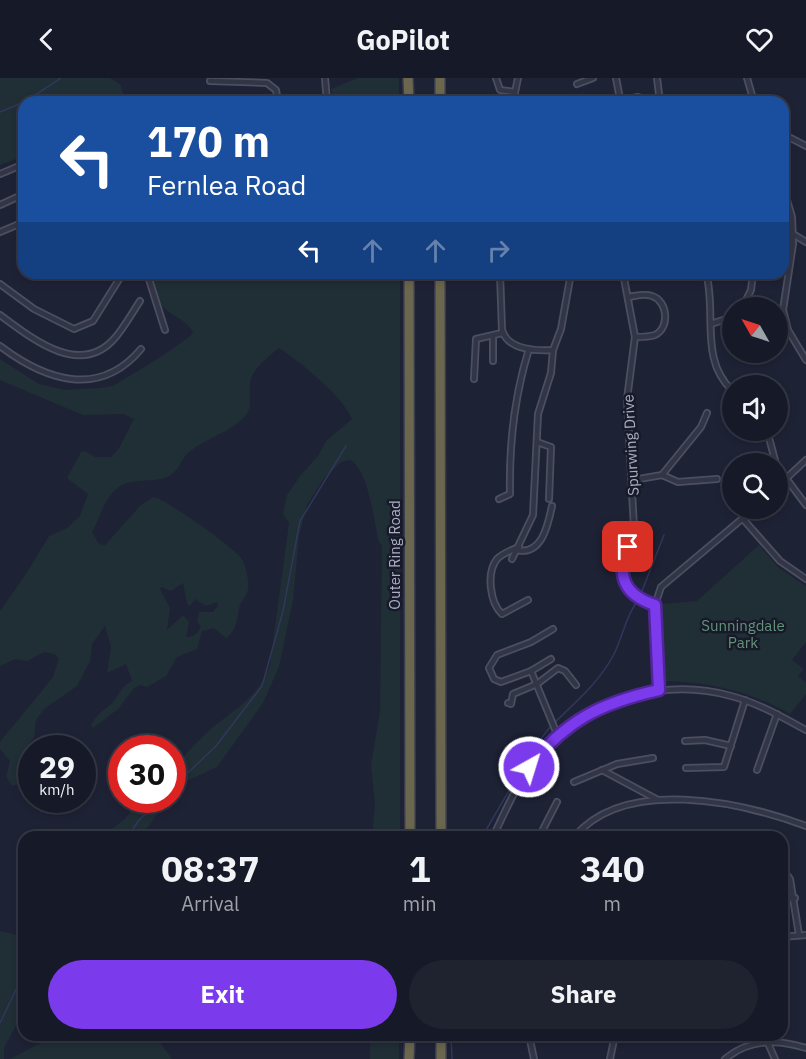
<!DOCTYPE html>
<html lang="en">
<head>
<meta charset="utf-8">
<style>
	:root { --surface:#161a28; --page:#1f2330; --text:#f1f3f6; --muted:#9ea1a8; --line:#353845; --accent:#7c3aed }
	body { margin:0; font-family:"IBM Plex Sans",sans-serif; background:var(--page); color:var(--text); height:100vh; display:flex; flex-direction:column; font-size:22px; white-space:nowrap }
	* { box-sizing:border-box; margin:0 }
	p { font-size:20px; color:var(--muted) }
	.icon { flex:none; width:33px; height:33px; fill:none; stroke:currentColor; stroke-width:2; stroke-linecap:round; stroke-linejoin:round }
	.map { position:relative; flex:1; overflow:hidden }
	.panel { position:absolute; left:18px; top:753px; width:770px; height:210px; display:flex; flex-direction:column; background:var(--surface); border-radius:18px; box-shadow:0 3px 9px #0003,0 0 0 2px var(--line) }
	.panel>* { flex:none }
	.guide { position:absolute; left:18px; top:18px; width:771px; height:183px; border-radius:18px; box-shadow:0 3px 9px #0003,0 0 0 2px var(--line); background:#1a4fa0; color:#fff; overflow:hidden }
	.needle { width:39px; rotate:309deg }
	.fabs { position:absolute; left:722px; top:219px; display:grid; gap:12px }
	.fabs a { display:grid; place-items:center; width:66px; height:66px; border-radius:50%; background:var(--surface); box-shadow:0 3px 9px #0003,0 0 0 2px var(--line); font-size:30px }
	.speed { position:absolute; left:18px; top:657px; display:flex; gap:12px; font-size:30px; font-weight:700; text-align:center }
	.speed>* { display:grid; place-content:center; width:78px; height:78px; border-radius:50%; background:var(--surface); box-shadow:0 3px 9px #0003,0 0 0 2px var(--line); line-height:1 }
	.speed small { font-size:15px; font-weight:400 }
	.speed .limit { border:9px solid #d22; background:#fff; color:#111 }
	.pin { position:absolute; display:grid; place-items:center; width:51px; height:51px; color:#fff; margin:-26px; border-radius:12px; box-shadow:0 3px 9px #0006 }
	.me { position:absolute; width:66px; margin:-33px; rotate:39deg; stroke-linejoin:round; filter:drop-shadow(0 0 4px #0008) }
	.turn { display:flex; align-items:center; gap:21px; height:126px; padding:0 30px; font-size:27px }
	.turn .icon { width:78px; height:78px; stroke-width:2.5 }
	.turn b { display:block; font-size:42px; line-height:51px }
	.lanes { display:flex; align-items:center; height:57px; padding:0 30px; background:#0003; justify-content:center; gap:30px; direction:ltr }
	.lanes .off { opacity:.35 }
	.eta { display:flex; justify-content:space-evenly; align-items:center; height:102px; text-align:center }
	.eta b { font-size:36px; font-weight:800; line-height:42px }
	.primary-button { display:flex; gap:12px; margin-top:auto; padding:12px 30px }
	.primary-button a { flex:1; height:69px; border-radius:36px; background:var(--accent); color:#fff; font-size:24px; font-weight:800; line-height:69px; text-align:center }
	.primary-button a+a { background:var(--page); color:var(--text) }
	header { display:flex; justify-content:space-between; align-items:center; height:78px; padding:0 30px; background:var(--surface); font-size:27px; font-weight:800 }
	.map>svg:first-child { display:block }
</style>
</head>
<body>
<header><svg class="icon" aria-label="back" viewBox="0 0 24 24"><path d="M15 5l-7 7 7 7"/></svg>GoPilot<svg class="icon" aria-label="heart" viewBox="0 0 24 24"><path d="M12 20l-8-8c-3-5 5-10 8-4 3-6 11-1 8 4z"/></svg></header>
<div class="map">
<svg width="806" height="981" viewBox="0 0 806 981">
	<rect width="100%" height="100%" fill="#1e2235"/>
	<!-- green -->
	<g fill="#202e36" fill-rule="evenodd">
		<polygon points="0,0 110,0 120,6 126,24 24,24 24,78 0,87"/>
		<polygon points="358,0 399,0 399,24 333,24 331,11"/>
		<path d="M150,195H400V759H372L375,726L371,687L380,633L382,468L379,464C374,445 369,392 350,382L341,384L324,400L307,427L299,458L293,522L279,589L263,625L217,689L187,703L173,716V690C185,677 198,662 212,650C237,629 259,619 270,586L289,445L283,436L287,417L300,398L318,378L326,363L352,341C344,319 299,283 279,270C268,279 252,291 250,305C248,321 255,331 240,343C225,356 205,361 189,374C180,382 180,392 169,398C154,406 132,399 119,409C103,421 101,439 92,454L99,466L105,467L140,428L153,419C163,419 240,473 243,483C246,491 251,506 247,515C245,521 240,524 239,531C237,542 236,553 226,560L214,550L202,553L197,571L177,579L166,598L147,609L140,607L134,610L118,631L93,650L91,647C97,635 104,633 112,625C120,616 121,608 132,603L126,586L107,595L111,569L105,548L92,566L90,583L77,608L44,631L36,642L34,659L25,671L31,681V703L12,708L6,698L10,683L0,671V664L53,599L59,580L54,576L44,574L27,583L15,581L0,588V533L26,496L49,458L67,450L80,438L88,416L67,400L81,374L85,373L95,379H111L119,370L134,341L123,336L83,337L0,302V281L39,306L65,312L99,310L113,308L162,278L189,259L193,254C185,240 172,239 162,228C155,219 153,206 150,195ZM183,505L187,526L190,528L195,521L206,528L217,524L218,528L213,534H199L197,544L201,548C199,554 193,560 186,559L189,544L183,537L167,552L170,530L160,511L161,509L171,513Z"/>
		<path d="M759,467L779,490L806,508V564L792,582L804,591L798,598L806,605V616L790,636C751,614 711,604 666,603L660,526L697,523Z"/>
		<polygon points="141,722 167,722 141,759 101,759 124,742"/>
		<polygon points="0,853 24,859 24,932 4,970 4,981 0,981"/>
		<polygon points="56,957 155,957 172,981 10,981"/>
		<rect x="370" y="957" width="29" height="24"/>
	</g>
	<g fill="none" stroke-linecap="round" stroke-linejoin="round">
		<!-- stream -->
		<g stroke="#30375a" stroke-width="1.5">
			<polyline points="0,34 26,23 61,0"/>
			<polyline points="640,518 664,457"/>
			<path d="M554,645C576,624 599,604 613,578C623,559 625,539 638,522"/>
			<polyline points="172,710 216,668 262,608 283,533 300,443 346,368"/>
			<polyline points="127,759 140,741 161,722"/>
			<polyline points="482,759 535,668 551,648"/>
			<polyline points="0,945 24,895"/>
			<polyline points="451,957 452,981"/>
		</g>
		<defs>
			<g id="minor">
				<polyline points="325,0 327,24"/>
				<polyline points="496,0 500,12 515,14"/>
				<polyline points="616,0 620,21"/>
				<polyline points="657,0 660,24"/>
				<polyline points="747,0 754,24"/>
				<polyline points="210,3 267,5 276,12 278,24"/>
				<polyline points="577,6 593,0"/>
				<polyline points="513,24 518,0"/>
				<polyline points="614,24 638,19 657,24"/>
				<polyline points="783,56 806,68"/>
				<polyline points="0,96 24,86"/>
				<polyline points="783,109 792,139 793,166 783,232 788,252 806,282"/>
				<polyline points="0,127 24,116"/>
				<polyline points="783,150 806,164"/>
				<polyline points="0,154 24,144"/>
				<polyline points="147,195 165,252"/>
				<polyline points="261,195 293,195"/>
				<path d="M500,195L502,252C508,272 535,273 553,272L561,251L571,195"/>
				<polyline points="623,195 635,259 627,321 634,450 623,480 622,498 633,517 655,527"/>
				<path d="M706,195C717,233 699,282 732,312"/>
				<polyline points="0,206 34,231 74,251 93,243 123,195"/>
				<path d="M628,219C636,218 644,215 652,218C668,223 670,250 655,257C649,259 641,259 635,259"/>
				<polyline points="742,230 751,212 753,195"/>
				<path d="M0,237C30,259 79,300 114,261C124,250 132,235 140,223"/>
				<polyline points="711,246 732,239"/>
				<polyline points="493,258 493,283"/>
				<path d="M0,268C45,302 99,321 141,271"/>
				<polyline points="474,301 476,261 502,255"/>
				<polyline points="767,352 776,386"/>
				<polyline points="537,364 551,369 549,421"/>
				<polyline points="777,388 806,427"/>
				<polyline points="662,397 678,404 717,401"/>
				<polyline points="633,402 662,397 701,349 707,335"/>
				<polyline points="777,409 806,382"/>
				<path d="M499,421L510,416C509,366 514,319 529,271"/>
				<polyline points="743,441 780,483 806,501"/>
				<path d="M519,469C512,472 503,475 497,481C486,495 490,525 502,536L528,522"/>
				<path d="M516,472C542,478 548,447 552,428"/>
				<polyline points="512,481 533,437 538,336 551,295 553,272"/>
				<polyline points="551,581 531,593 501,604 494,601 489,590 497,577 531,564 553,551"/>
				<polyline points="531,593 557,656"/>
				<polyline points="659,612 655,527 661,509 755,430"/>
				<polyline points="508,625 511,626 513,616 537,606 558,590 565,593 576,607"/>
				<polyline points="685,663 705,662 731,668"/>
				<polyline points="686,690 724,689 745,622"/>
				<polyline points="602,692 658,722"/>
				<polyline points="757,692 777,636"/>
				<polyline points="574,704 617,686 653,680"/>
				<path d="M493,759C507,729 521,697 543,672C587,620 667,600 731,618C758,625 782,639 806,652"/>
				<polyline points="539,759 557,724"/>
				<path d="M574,759C625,698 741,724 806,748"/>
				<polyline points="782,790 790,801 799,857"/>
				<polyline points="782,821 795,820"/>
				<polyline points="782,859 806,857"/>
				<polyline points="529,957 534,981"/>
				<polyline points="767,963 775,981"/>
				<polyline points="610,981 615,957"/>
				<path d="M725,981C749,961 778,961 806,970"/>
			</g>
			<g id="motorway">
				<polyline points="408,0 409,24"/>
				<polyline points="440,24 440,0"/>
				<polyline points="409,195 410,759"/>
				<polyline points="440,195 441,759"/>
				<polyline points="441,957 441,981"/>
				<polyline points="409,981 410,957"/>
			</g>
		</defs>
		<!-- minor casing -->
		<use href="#minor" stroke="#4c4f61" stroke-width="8"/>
		<!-- motorway casing -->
		<use href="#motorway" stroke="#393c4d" stroke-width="12"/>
		<!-- minor -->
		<use href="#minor" stroke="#313545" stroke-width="4.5"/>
		<!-- motorway -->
		<use href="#motorway" stroke="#6b674e" stroke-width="9"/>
	</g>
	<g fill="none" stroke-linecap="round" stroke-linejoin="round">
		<defs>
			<path id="route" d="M529,689C566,642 601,625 659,612L655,527C624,517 616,497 628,469"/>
		</defs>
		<!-- route casing -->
		<use href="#route" stroke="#51269a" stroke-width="15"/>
		<!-- route -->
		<use href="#route" stroke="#7c3aed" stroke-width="10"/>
	</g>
	<g text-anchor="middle" stroke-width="5" stroke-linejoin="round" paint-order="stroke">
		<!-- street labels -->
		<g font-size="15" fill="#abaec3" stroke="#171a29">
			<text transform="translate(631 367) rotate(-93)" y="5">Spurwing Drive</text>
			<text transform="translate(395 477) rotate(-90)" y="5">Outer Ring Road</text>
		</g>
		<!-- park labels -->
		<g font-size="15" fill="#639279" stroke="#171a29">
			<text x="743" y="553">Sunningdale<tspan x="743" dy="17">Park</tspan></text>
		</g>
	</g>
</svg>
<div class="fabs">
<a><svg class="needle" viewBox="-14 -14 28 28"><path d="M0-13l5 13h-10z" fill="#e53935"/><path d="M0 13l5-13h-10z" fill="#9ea1a8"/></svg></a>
<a><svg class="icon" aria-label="sound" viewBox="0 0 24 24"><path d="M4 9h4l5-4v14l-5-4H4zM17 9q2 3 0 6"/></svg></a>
<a><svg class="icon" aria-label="search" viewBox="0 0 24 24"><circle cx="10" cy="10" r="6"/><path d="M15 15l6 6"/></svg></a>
</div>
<div class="speed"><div>29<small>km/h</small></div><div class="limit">30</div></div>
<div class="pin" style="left:628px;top:469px;background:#d93025"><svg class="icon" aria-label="arrive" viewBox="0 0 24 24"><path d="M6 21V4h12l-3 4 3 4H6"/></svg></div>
<svg class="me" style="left:529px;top:689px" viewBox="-20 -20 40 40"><circle r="17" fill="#7c3aed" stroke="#fff" stroke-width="3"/><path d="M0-11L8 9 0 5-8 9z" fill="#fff"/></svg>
<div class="guide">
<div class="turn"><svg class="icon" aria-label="left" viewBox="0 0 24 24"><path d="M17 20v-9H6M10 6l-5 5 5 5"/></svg><div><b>170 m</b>Fernlea Road</div></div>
<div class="lanes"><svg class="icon" aria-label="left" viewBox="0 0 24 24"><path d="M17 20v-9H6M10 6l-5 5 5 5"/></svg><svg class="icon off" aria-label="ahead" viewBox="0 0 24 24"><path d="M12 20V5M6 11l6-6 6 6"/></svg><svg class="icon off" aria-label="ahead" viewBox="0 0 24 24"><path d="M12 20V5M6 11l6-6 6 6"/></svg><svg class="icon off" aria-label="right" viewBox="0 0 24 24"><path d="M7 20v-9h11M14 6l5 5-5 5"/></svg></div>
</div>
<section class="panel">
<div class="eta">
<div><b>08:37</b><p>Arrival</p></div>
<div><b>1</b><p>min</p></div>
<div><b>340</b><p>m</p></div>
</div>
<div class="primary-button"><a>Exit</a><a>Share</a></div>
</section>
</div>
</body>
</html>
